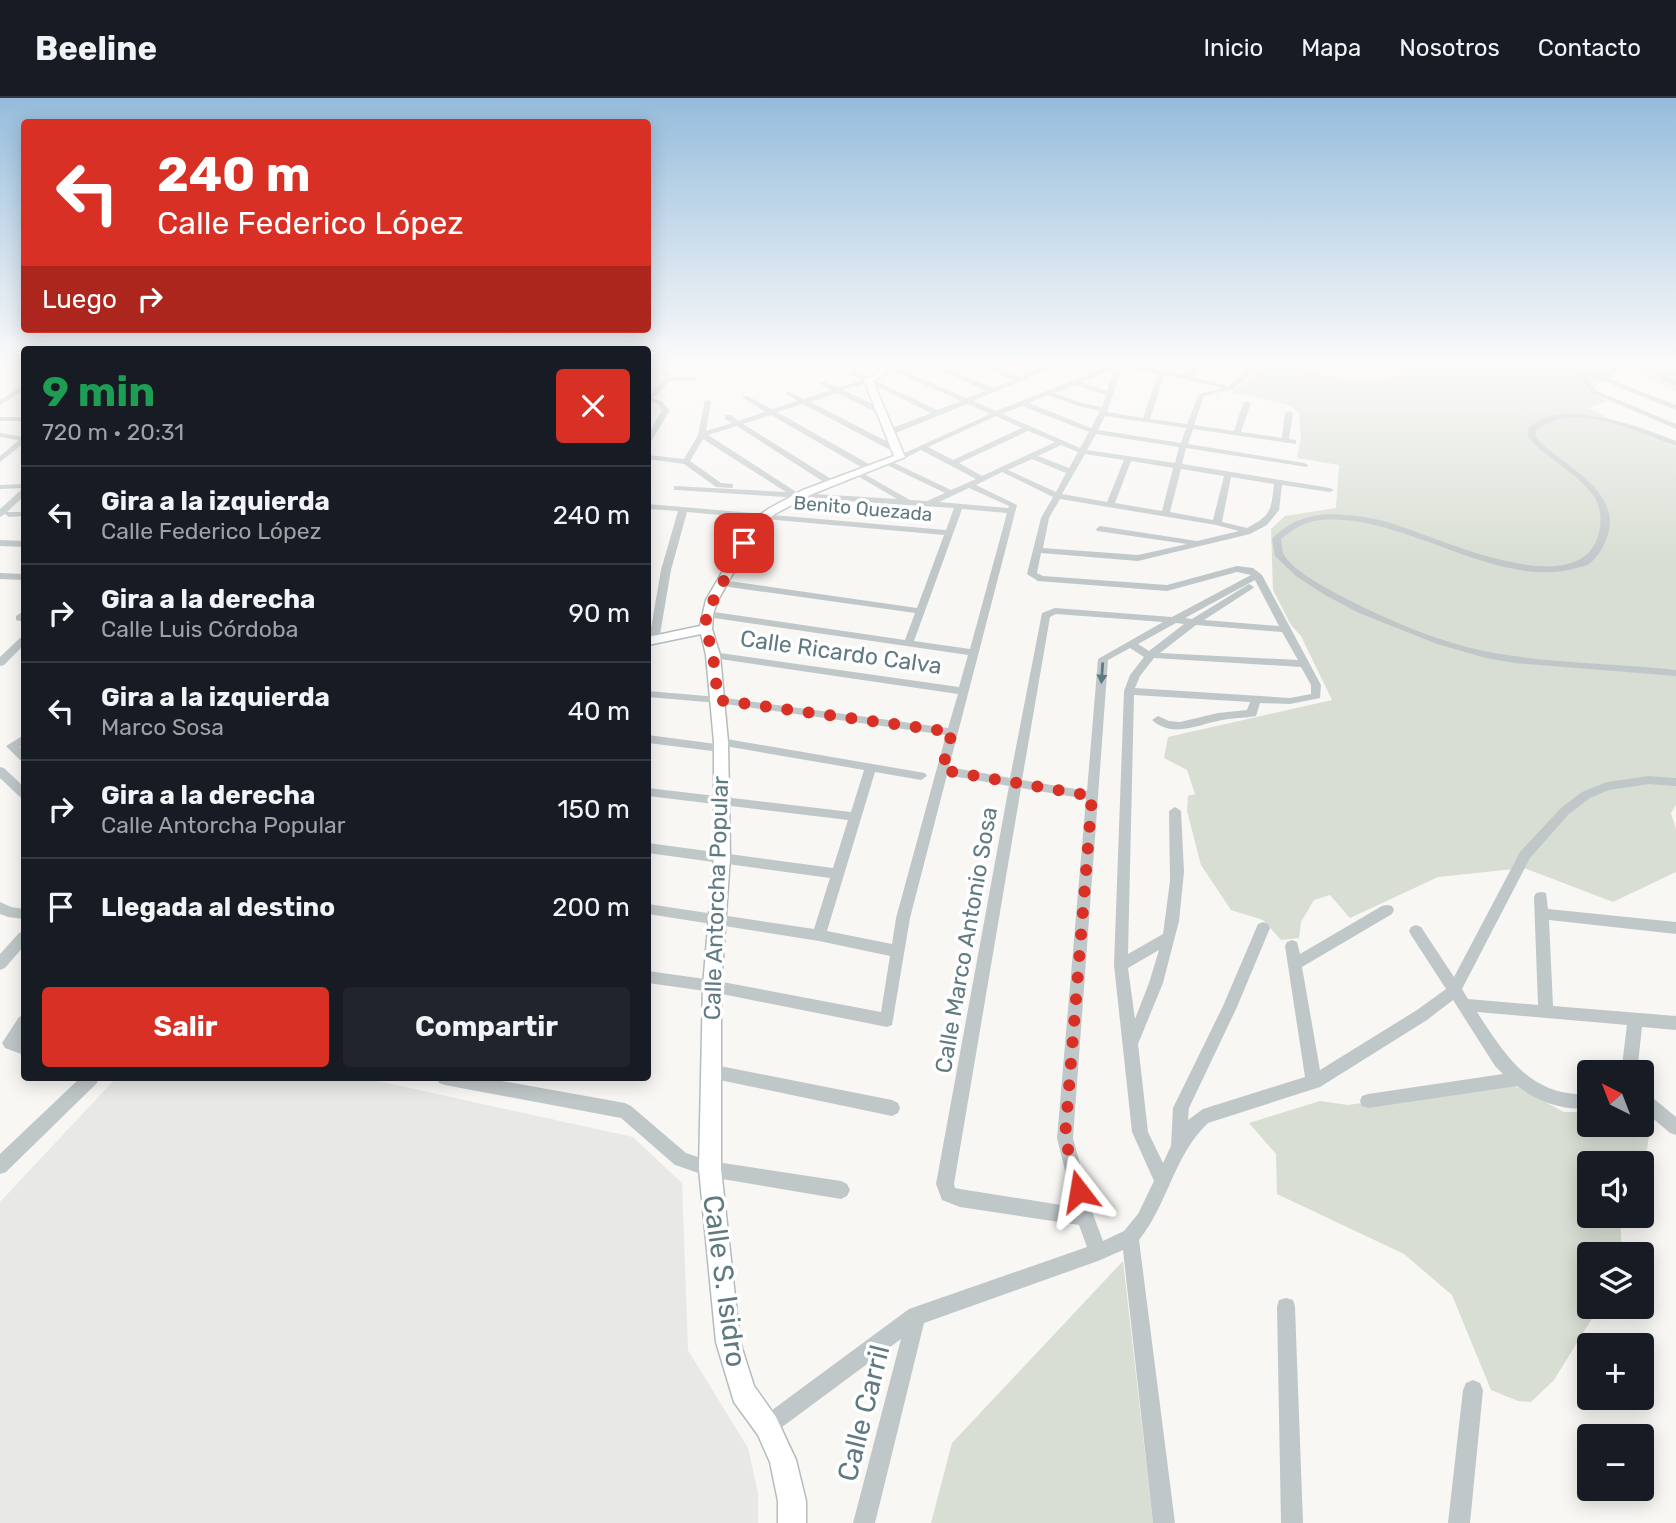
<!DOCTYPE html>
<html lang="es">
<head>
<meta charset="utf-8">
<style>
	:root { --surface:#171b24; --page:#20242c; --text:#f1f3f6; --muted:#9ea1a6; --line:#363941; --accent:#d93025 }
	body { margin:0; font-family:Rubik,sans-serif; background:var(--page); color:var(--text); height:100vh; display:flex; flex-direction:column; font-size:26px; white-space:nowrap }
	* { box-sizing:border-box; margin:0 }
	p { font-size:23px; color:var(--muted) }
	.icon { flex:none; width:38px; height:38px; fill:none; stroke:currentColor; stroke-width:2; stroke-linecap:round; stroke-linejoin:round }
	.map { position:relative; flex:1; overflow:hidden }
	.sheet { position:absolute; left:21px; top:248px; width:630px; height:735px; display:flex; flex-direction:column; background:var(--surface); border-radius:7px; box-shadow:0 4px 18px #0003 }
	.sheet>* { flex:none }
	.top-card { position:absolute; left:21px; top:21px; width:630px; height:214px; border-radius:7px; box-shadow:0 4px 18px #0003; background:#d93025; color:#fff; overflow:hidden }
	.needle { width:46px; rotate:318deg }
	.fabs { position:absolute; left:1577px; top:962px; display:grid; gap:14px }
	.fabs a { display:grid; place-items:center; width:77px; height:77px; border-radius:7px; background:var(--surface); box-shadow:0 4px 18px #0003; font-size:35px }
	.pin { position:absolute; display:grid; place-items:center; width:60px; height:60px; color:#fff; margin:-30px; border-radius:14px; box-shadow:0 4px 10px #0006 }
	.me { position:absolute; width:77px; margin:-38px; rotate:346deg; stroke-linejoin:round; filter:drop-shadow(0 0 5px #0008) }
	.turn { display:flex; align-items:center; gap:24px; height:147px; padding:0 21px; font-size:32px }
	.turn .icon { width:91px; height:91px; stroke-width:2.5 }
	.turn b { display:block; font-size:49px; line-height:60px }
	.then { display:flex; align-items:center; height:66px; padding:0 21px; background:#0003; gap:14px; font-size:26px }
	.round { display:grid; place-items:center; flex:none; width:74px; height:74px; border-radius:7px; background:var(--page) }
	.overview { display:flex; align-items:center; justify-content:space-between; height:119px; padding:0 21px }
	h1 { font-size:42px; font-weight:700; line-height:52px; color:#1e9e55 }
	.cta { display:flex; gap:14px; margin-top:auto; padding:14px 21px }
	.cta a { flex:1; height:80px; border-radius:7px; background:var(--accent); color:#fff; font-size:28px; font-weight:700; line-height:80px; text-align:center }
	.cta a+a { background:var(--page); color:var(--text) }
	ul { padding:0; list-style:none }
	li { display:flex; align-items:center; gap:21px; height:98px; padding:0 21px; border-top:2px solid var(--line) }
	li div { flex:1 }
	li b { display:block; font-size:26px }
	li em { font-style:normal }
	header { display:flex; align-items:center; gap:42px; box-sizing:border-box; height:98px; padding:0 35px; background:var(--surface); border-bottom:2px solid var(--line) }
	header strong { font-size:33px }
	nav { display:flex; gap:38px; margin-inline-start:auto; font-size:24px }
	.map>svg:first-child { display:block }
</style>
</head>
<body>
<header>
<strong>Beeline</strong>
<nav><a>Inicio</a><a>Mapa</a><a>Nosotros</a><a>Contacto</a></nav>
</header>
<div class="map">
<svg width="1676" height="1425" viewBox="0 0 1676 1425">
	<rect width="100%" height="100%" fill="#f8f7f4"/>
	<!-- built -->
	<g fill="#e8e9e7">
		<polygon points="1400,266 1402,272 1391,279 1367,282 1266,267"/>
		<polygon points="116,980 364,980 633,1039 682,1085 688,1252 748,1350 758,1395 758,1425 0,1425 0,1104"/>
	</g>
	<!-- green -->
	<g fill="#d8ded3">
		<path d="M1400,266H1573L1587,272C1611,260 1651,264 1676,273V293C1662,287 1643,276 1628,274C1614,272 1596,282 1592,295L1608,303L1588,310L1628,330L1676,349V707L1671,715L1676,731V774L1613,804L1524,770L1438,779L1350,820L1330,797L1314,802L1301,824L1299,840L1281,842L1263,822L1231,812L1201,767L1187,713L1188,698L1195,696L1187,672L1164,660L1168,639L1332,602L1301,538L1291,527L1273,492L1271,431L1285,418L1336,410L1339,367L1297,360L1301,340L1299,315L1289,307L1232,294L1266,267C1301,267 1375,297 1402,272Z"/>
		<polygon points="1508,984 1564,1014 1589,1014 1589,1027 1642,1027 1642,1011 1652,1021 1647,1051 1639,1066 1589,1066 1589,1118 1620,1118 1622,1157 1589,1157 1589,1209 1599,1209 1554,1282 1531,1304 1518,1303 1491,1292 1452,1197 1404,1156 1277,1096 1276,1056 1249,1025 1320,1003 1348,1007"/>
		<polygon points="1123,1163 1153,1425 931,1425 952,1345"/>
	</g>
	<g fill="none" stroke-linecap="round" stroke-linejoin="round">
		<defs>
			<polygon id="major" points="882,266 890,266 886,276 873,283 905,359 810,397 775,416 760,427 718,502 713,516 712,531 720,557 728,644 730,759 721,888 721,1071 740,1244 754,1288 776,1319 796,1362 806,1403 806,1425 778,1425 778,1403 770,1364 758,1337 734,1304 716,1244 699,1071 703,888 714,759 714,644 706,557 701,536 648,547 648,539 700,528 706,502 752,423 768,411 803,392 894,358 864,282 878,274"/>
		</defs>
		<!-- major casing -->
		<use href="#major" stroke="#b5bcbf" stroke-width="3"/>
		<!-- minor -->
		<g fill="#c0c7c9" fill-rule="evenodd">
			<polygon points="0,266 7,266 0,272"/>
			<polygon points="661,266 667,266 671,279 695,279 698,281 695,283 670,283 653,300 662,304 670,312 652,342 648,344 648,337 662,312 658,306 648,303 648,298 665,281"/>
			<path d="M928,266H938L992,290L1013,282L979,266H989L1019,279L1051,266H1061L973,303L996,313L1114,266H1131L1183,277L1199,266H1207L1190,279L1226,287L1227,289L1256,266H1264L1233,291L1204,298L1194,327L1234,333L1243,305L1247,303L1251,305L1241,334L1282,340L1285,315L1289,313L1293,315L1289,341L1296,342V346L1193,331L1188,346L1304,365L1308,367L1307,369L1186,350L1182,366L1330,390L1334,392L1330,394L1282,387L1279,412L1267,427L1250,436L1138,463L1041,455L1037,475L1043,478L1167,487L1237,468L1253,470L1262,477L1321,587L1320,600L1290,606L1260,605L1256,618C1245,620 1233,620 1222,622C1199,626 1173,641 1152,622L1158,618L1169,623L1180,624L1218,615L1247,612L1250,604L1134,597L1128,856L1163,836L1170,783L1169,713L1175,709L1181,713L1184,774L1179,823L1163,885L1138,946L1148,1034L1163,1065L1171,1048L1173,1010L1223,908L1258,826L1263,824L1268,826L1270,830L1237,909L1189,1010L1188,1022L1203,1011L1305,979L1285,848L1287,844L1292,842L1297,844L1300,856L1382,808L1387,807L1392,808L1394,812L1392,816L1302,869L1320,972L1417,912L1446,891L1411,837L1409,833L1411,829L1416,827L1421,829L1454,879L1520,754L1561,710L1582,694L1607,684L1649,678L1676,680V688L1649,686L1609,692L1590,700L1569,716L1530,760L1462,891L1468,901L1538,907L1534,799L1536,795L1541,794L1546,795L1548,811L1676,824V836L1549,822L1553,908L1676,918V932L1642,929L1637,975H1621L1627,927L1477,914C1505,957 1531,1000 1589,996V1010C1562,1013 1539,1004 1517,988L1368,1010L1362,1008L1360,1003L1362,998L1368,996L1503,976L1495,968L1453,902L1427,922L1320,989L1208,1025C1174,1057 1168,1106 1139,1142L1175,1425H1153L1123,1152L1098,1163L924,1225L875,1425H853L901,1241L774,1335L767,1338L760,1335L757,1328L760,1321L909,1211L1087,1149L1079,1127L960,1109L942,1102L936,1086L1009,688L947,677L910,820L892,927L887,929L712,894L648,885V873L712,882L881,914L890,858L819,843L648,816V806L814,831L830,780L648,755V745L833,770L848,722L648,698V690L851,714L864,672L725,648L724,653L720,654L648,645V637L716,646L717,641L721,640L925,675L927,678L921,682L875,674L827,833L892,846L896,820L946,637L718,605L648,599V593L718,599L948,630L958,596L713,560L708,557L713,554L959,589L968,557L707,519L702,516L707,513L905,542L915,515L722,488L717,485L722,482L917,510L944,437L687,414L671,472L659,542L654,545L649,542L661,472L678,413L648,411V406L946,432L954,410L677,392H674V388L786,394L703,341L690,363L721,385L733,386V390L716,389L684,366L648,361V357L684,361L698,337L705,302L711,303L706,333L732,325L725,321V317H731L738,323L765,314L743,300V298H747L772,311L798,303L786,296V294H790L804,301L831,292L820,286V284H824L838,290L862,282L850,275V273L852,272L937,312L961,303L894,273V271H898L967,300L986,293ZM1122,269L1158,276L1143,320L1107,314ZM1114,271L1107,293L1081,284ZM1164,277L1223,290L1199,296L1187,326L1150,321ZM868,284L931,315L885,333V337H891L967,306L990,316L896,359L903,361L921,352L976,381L951,392L888,362L884,364L885,366L945,395L927,403L910,402L859,373L855,375L856,377L897,401L798,395L708,337L737,328L830,388H836V384L743,326L771,317L868,373H874V369L777,314L803,306L892,353H898V349L810,304L837,295L878,315H884V311L843,292ZM1075,287L1106,297L1102,309L1082,305L1054,295ZM1048,297L1078,308L1100,313L1091,330L1029,305ZM1022,308L1089,334L1080,350L1002,316ZM996,318L1022,330L953,362L928,349ZM1105,318L1186,330L1181,345L1098,332ZM1028,333L1055,344L982,378L959,365ZM1096,336L1179,349L1175,365L1087,352ZM1061,347L1078,354L1069,370L1038,358ZM1085,356L1124,362L1107,404L1062,396ZM1032,361L1066,375L1056,394L1008,372ZM1131,363L1173,370L1162,413L1115,405ZM1181,371L1224,378L1213,422L1170,414ZM1002,374L1053,399L1041,420L1027,476L1038,483L1167,493L1237,474L1251,477L1172,519L1055,510L1042,515L1010,680L949,669L1017,407L976,387ZM1231,379L1274,386C1271,412 1272,417 1247,430L1222,424ZM969,390L1009,408L1008,410L939,404ZM1060,401L1216,427L1239,433L1197,443L1100,428L1096,431L1097,433L1187,446L1138,457L1043,450L1049,420ZM962,411L1007,415L970,551L914,543ZM1255,482L1279,528L1204,522L1252,491L1254,489L1249,486L1192,521L1185,520ZM1056,516L1163,524L1098,561L1087,693L1022,682L1050,519ZM1176,525L1184,526L1149,553L1138,546ZM1196,527L1282,534L1298,562L1160,555ZM1130,550L1144,559L1130,577L1124,593L1114,867L1132,1034L1154,1083L1138,1116L1124,1133L1103,1143L1094,1119L1073,1040L1108,562ZM1154,560L1301,569L1311,587V596L1290,600L1135,590L1140,578ZM1021,690L1086,701L1057,1040L1074,1109L960,1091L955,1090L954,1086ZM1159,852L1149,885L1135,921L1128,870Z"/>
			<polygon points="1573,266 1577,270 1604,279 1618,266 1625,266 1609,281 1676,307 1676,312 1606,284 1601,284 1600,282 1583,275 1597,293 1676,326 1676,331 1592,295 1583,282 1567,267"/>
			<polygon points="1634,266 1643,266 1676,283 1676,288"/>
			<polygon points="24,287 24,292 0,307 0,302"/>
			<path d="M1562,316C1602,316 1639,328 1676,343V348C1633,334 1579,302 1536,332V339L1542,346C1569,370 1627,398 1605,444C1603,450 1595,462 1590,465C1587,468 1583,468 1580,469C1507,493 1419,427 1344,422C1315,420 1303,423 1281,441C1282,446 1282,453 1284,457C1292,472 1329,492 1345,500C1392,524 1443,546 1495,555C1555,566 1616,565 1676,572V578L1515,565L1486,560L1437,546L1359,515L1325,497L1296,478L1275,458L1272,441C1292,420 1317,414 1345,417C1364,418 1384,422 1402,429C1444,442 1574,503 1597,441C1602,428 1602,412 1595,400C1578,374 1547,362 1528,339L1529,329L1543,320Z"/>
			<rect x="0" y="319" width="24" height="4"/>
			<polygon points="0,335 24,339 24,345 0,364 0,358 19,342 0,339"/>
			<polygon points="24,386 24,390 0,391 0,387"/>
			<polygon points="21,392 24,392 24,398 7,414 24,414 24,418 9,419 5,416 0,419 0,411"/>
			<polygon points="0,442 24,443 24,449 0,448"/>
			<polygon points="0,475 24,476 24,482 0,481"/>
			<polygon points="24,513 24,524 16,522 16,518"/>
			<polygon points="24,539 24,547 4,567 0,568 0,559 20,540"/>
			<polygon points="24,637 24,646 20,649 24,653 24,663 20,662 6,648"/>
			<polygon points="0,669 4,670 24,689 24,700 20,699 0,680"/>
			<polygon points="0,804 11,809 24,811 24,821 8,819 0,816"/>
			<polygon points="24,833 24,848 5,870 0,872 0,856 19,835"/>
			<polygon points="24,917 24,936 21,942 24,943 24,957 5,950 2,945 19,919"/>
			<polygon points="710,966 892,1002 898,1005 900,1010 898,1015 892,1018 710,980 704,978 702,973 704,968"/>
			<polygon points="80,980 99,980 97,985 6,1074 0,1076 0,1056"/>
			<polygon points="437,980 485,980 625,1005 631,1008 686,1055 710,1063 841,1083 847,1086 850,1092 847,1098 841,1101 710,1079 681,1069 675,1067 621,1020 445,987 439,985"/>
			<polygon points="1642,994 1648,996 1676,1019 1676,1037 1670,1035 1642,1011"/>
			<polygon points="1286,1200 1293,1202 1295,1209 1303,1425 1281,1425 1277,1209 1279,1202"/>
			<polygon points="1473,1282 1480,1285 1483,1292 1470,1425 1448,1425 1463,1292 1466,1285"/>
		</g>
		<!-- major -->
		<use href="#major" fill="#fff" fill-rule="evenodd"/>
	</g>
	<!-- one-way arrows -->
	<defs><path id="oneway-solid" d="M-6-.8H1V-3.2L6.5 0L1 3.2V.8H-6Z" transform="scale(1.75)"/></defs>
	<use fill="#607a82" href="#oneway-solid" transform="translate(1102 575) rotate(94)"/>
	<!-- sky -->
	<linearGradient id="sky" x2="0" y2="1"><stop stop-color="#95bcdc"/><stop offset="0.57" stop-color="#fcfbfa"/><stop offset="1" stop-color="#fcfbfa" stop-opacity="0"/></linearGradient>
	<rect width="1676" height="466" fill="url(#sky)"/>
	<g fill="none" stroke-linecap="round" stroke-linejoin="round">
		<!-- route -->
		<polyline stroke="#d93025" stroke-width="12" stroke-dasharray="0 21.6" points="744,445 706,516 706,531 713,557 718,602 952,634 942,672 1092,698 1065,1040 1079,1093"/>
	</g>
	<g text-anchor="middle" stroke-width="7" stroke-linejoin="round" paint-order="stroke">
		<!-- far-street labels -->
		<g font-size="19" fill="#607a82" stroke="#fff">
			<text transform="translate(863 410) rotate(5)" y="7">Benito Quezada</text>
		</g>
		<!-- street labels -->
		<g font-size="23" fill="#607a82" stroke="#fff">
			<text transform="translate(841 554) rotate(8)" y="8">Calle Ricardo Calva</text>
			<text transform="translate(716 800) rotate(-88)" y="8">Calle Antorcha Popular</text>
			<text transform="translate(966 842) rotate(-80)" y="8">Calle Marco Antonio Sosa</text>
		</g>
		<!-- near-street labels -->
		<g font-size="28" fill="#607a82" stroke="#fff">
			<text transform="translate(725 1183) rotate(82)" y="10">Calle S. Isidro</text>
			<text transform="translate(863 1315) rotate(-76)" y="10">Calle Carril</text>
		</g>
	</g>
</svg>
<div class="fabs">
<a><svg class="needle" viewBox="-14 -14 28 28"><path d="M0-13l5 13h-10z" fill="#e53935"/><path d="M0 13l5-13h-10z" fill="#9ea1a6"/></svg></a>
<a><svg class="icon" aria-label="sound" viewBox="0 0 24 24"><path d="M4 9h4l5-4v14l-5-4H4zM17 9q2 3 0 6"/></svg></a>
<a><svg class="icon" aria-label="layers" viewBox="0 0 24 24"><path d="M12 4l9 5-9 5-9-5zM3 14l9 5 9-5"/></svg></a>
<a>+</a>
<a>−</a>
</div>
<div class="pin" style="left:744px;top:445px;background:#d93025"><svg class="icon" aria-label="arrive" viewBox="0 0 24 24"><path d="M6 21V4h12l-3 4 3 4H6"/></svg></div>
<svg class="me" style="left:1079px;top:1093px" viewBox="-20 -20 40 40"><path d="M0-17L14 15 0 8-14 15z" fill="#d93025" stroke="#fff" stroke-width="4"/></svg>
<div class="top-card">
<div class="turn"><svg class="icon" aria-label="left" viewBox="0 0 24 24"><path d="M17 20v-9H6M10 6l-5 5 5 5"/></svg><div><b>240 m</b>Calle Federico López</div></div>
<div class="then">Luego<svg class="icon" aria-label="right" viewBox="0 0 24 24"><path d="M7 20v-9h11M14 6l5 5-5 5"/></svg></div>
</div>
<section class="sheet">
<div class="overview"><div><h1>9 min</h1><p>720 m · 20:31</p></div><a class="round" style="background:#d93025;color:#fff"><svg class="icon" aria-label="close" viewBox="0 0 24 24"><path d="M6 6l12 12M18 6L6 18"/></svg></a></div>
<ul>
<li><svg class="icon" aria-label="left" viewBox="0 0 24 24"><path d="M17 20v-9H6M10 6l-5 5 5 5"/></svg><div><b>Gira a la izquierda</b><p>Calle Federico López</p></div><em>240 m</em></li>
<li><svg class="icon" aria-label="right" viewBox="0 0 24 24"><path d="M7 20v-9h11M14 6l5 5-5 5"/></svg><div><b>Gira a la derecha</b><p>Calle Luis Córdoba</p></div><em>90 m</em></li>
<li><svg class="icon" aria-label="left" viewBox="0 0 24 24"><path d="M17 20v-9H6M10 6l-5 5 5 5"/></svg><div><b>Gira a la izquierda</b><p>Marco Sosa</p></div><em>40 m</em></li>
<li><svg class="icon" aria-label="right" viewBox="0 0 24 24"><path d="M7 20v-9h11M14 6l5 5-5 5"/></svg><div><b>Gira a la derecha</b><p>Calle Antorcha Popular</p></div><em>150 m</em></li>
<li><svg class="icon" aria-label="arrive" viewBox="0 0 24 24"><path d="M6 21V4h12l-3 4 3 4H6"/></svg><div><b>Llegada al destino</b></div><em>200 m</em></li>
</ul>
<div class="cta"><a>Salir</a><a>Compartir</a></div>
</section>
</div>
</body>
</html>
